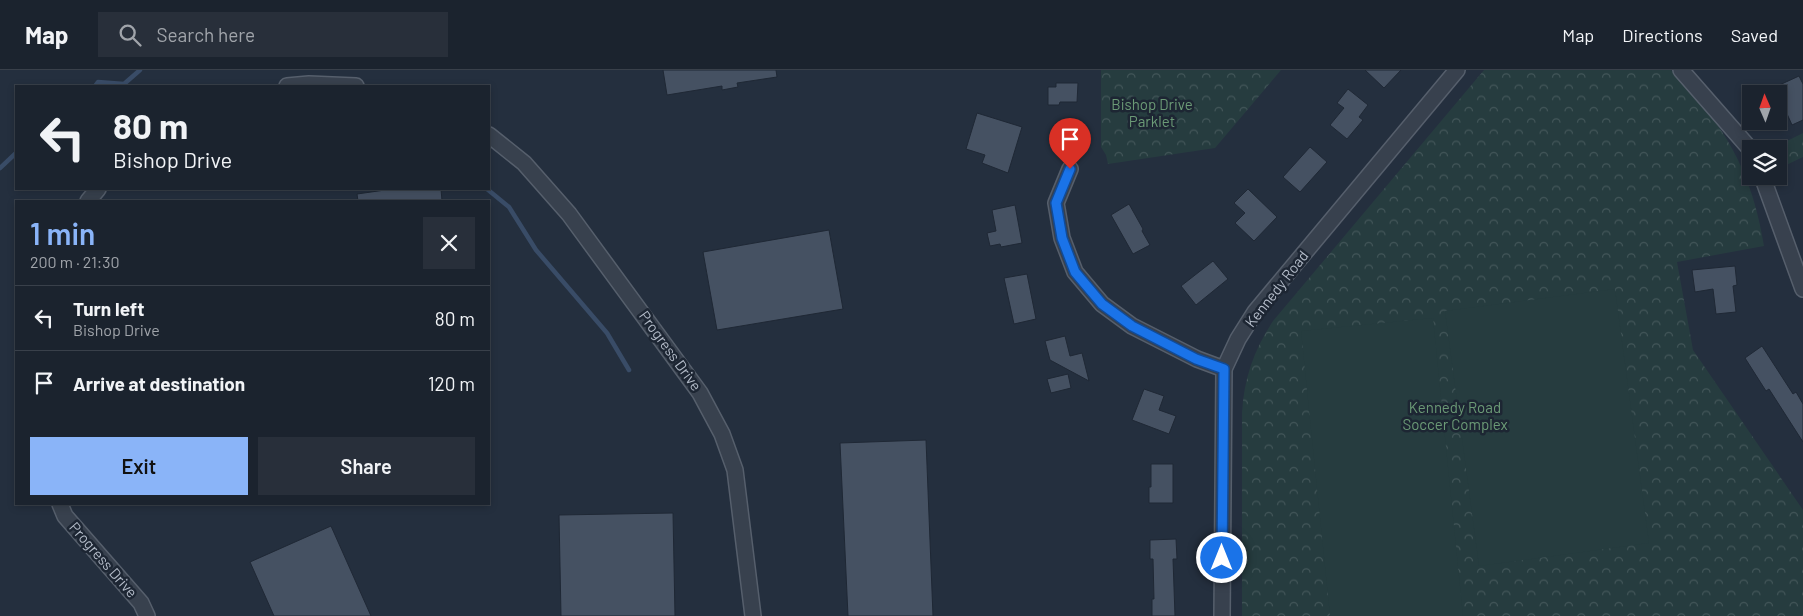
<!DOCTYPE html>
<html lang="en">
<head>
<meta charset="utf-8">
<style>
	:root { --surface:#1b232e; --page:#282f3a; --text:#f1f3f6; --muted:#a0a4aa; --line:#39404a; --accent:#8ab4f8 }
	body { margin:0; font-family:Barlow,sans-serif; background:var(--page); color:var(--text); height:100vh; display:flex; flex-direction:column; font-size:19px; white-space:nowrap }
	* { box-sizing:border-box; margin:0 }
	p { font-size:16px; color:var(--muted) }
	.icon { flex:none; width:28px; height:28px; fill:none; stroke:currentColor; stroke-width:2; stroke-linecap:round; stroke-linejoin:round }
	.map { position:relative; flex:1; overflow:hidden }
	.panel { position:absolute; left:15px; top:130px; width:475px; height:305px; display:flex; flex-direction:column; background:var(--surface); border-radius:0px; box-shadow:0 2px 8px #0003,0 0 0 1px var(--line) }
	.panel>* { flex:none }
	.banner { position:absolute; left:15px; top:15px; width:475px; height:105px; border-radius:0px; box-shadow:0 2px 8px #0003,0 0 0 1px var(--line); background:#1b232e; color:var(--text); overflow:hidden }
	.needle { width:32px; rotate:358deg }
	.tools { position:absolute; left:1742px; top:15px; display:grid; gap:10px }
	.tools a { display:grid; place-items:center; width:45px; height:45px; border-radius:0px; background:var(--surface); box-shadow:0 2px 8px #0003,0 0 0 1px var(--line); font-size:25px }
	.pin { position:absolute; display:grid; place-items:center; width:42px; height:42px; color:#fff; margin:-51px -21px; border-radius:50% 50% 50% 0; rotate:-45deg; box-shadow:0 0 5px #0007 }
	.pin .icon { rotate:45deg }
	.me { position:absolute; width:55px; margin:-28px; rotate:0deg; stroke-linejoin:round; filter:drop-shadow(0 0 4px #0008) }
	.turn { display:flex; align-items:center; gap:18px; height:105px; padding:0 15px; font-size:22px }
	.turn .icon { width:65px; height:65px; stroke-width:2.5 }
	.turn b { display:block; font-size:35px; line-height:42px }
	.round { display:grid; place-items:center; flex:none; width:52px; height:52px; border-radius:0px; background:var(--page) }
	.headline { display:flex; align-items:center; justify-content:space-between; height:85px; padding:0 15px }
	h1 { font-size:30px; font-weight:600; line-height:38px; color:var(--accent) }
	.button { display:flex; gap:10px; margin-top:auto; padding:10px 15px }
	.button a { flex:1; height:58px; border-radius:0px; background:var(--accent); color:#111; font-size:20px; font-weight:600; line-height:58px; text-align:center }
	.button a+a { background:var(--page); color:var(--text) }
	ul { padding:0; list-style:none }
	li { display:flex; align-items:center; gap:15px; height:65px; padding:0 15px; border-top:1px solid var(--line) }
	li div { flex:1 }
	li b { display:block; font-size:19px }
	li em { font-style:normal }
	header { display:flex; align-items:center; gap:30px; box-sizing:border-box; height:70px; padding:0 25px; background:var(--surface); border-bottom:1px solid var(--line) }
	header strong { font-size:24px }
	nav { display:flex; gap:28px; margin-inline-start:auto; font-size:18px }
	.search { width:350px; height:45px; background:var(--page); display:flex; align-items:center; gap:12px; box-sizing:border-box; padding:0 18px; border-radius:0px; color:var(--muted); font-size:19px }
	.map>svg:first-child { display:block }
</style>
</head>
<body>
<header>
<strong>Map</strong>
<div class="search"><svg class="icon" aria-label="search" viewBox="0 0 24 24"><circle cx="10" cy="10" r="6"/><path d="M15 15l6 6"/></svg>Search here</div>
<nav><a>Map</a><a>Directions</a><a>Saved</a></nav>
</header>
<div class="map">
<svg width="1803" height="546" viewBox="0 0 1803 546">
	<defs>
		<pattern id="park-crowns" width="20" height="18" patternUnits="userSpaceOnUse" patternTransform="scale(1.25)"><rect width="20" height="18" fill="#263c3f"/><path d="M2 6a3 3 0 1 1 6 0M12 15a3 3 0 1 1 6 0" fill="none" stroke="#435659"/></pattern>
	</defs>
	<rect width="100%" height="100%" fill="#242f3e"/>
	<!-- park -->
	<g fill="url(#park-crowns)">
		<polygon points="1101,0 1281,0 1215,78 1108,94 1106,85 1101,77"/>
		<path d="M1484,0H1671C1681,9 1689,19 1697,28C1736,75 1754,116 1764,176L1677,192L1693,280L1803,440V546H1242V343C1244,308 1254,280 1273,251Z"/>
		<polygon points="1803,63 1803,87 1782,97 1779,90 1779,79 1773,78"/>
	</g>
	<!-- pitch -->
	<g fill="#263c3f">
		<polygon points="1615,219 1649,473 1479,496 1445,241"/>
		<polygon points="1433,248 1463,546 1330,546 1301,261"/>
	</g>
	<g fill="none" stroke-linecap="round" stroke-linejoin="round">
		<!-- stream -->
		<g stroke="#394c67" stroke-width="4.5">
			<polyline points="95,16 98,12 124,14 140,0"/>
			<polyline points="0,98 16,83"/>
			<polyline points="487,119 509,137 536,180 607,263 629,300"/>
		</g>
	</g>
	<!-- building -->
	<g fill="#455162" stroke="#1f2835">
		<polygon points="663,0 776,0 777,7 737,13 738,17 722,20 722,16 667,25"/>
		<polygon points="1365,0 1401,0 1384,18"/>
		<polygon points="1799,6 1803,14 1803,50 1792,55 1775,17"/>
		<polygon points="1056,13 1078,13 1077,32 1060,32 1059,35 1048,35 1048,17 1056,17"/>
		<polygon points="1348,19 1368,35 1359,47 1363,50 1347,69 1330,55 1344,38 1337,33"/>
		<polygon points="977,43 1022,57 1008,103 982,93 985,85 966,79"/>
		<polygon points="1310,77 1327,92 1300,122 1283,107"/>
		<polygon points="392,119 441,119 442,131 358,131 357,124"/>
		<polygon points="1248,119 1277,147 1254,171 1235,153 1245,143 1234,133"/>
		<polygon points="1129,134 1143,159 1142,161 1150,175 1133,184 1111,145"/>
		<polygon points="1015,135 1022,173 1001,177 1000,174 990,176 987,163 996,161 992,140"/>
		<polygon points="829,160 843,239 717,260 703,182"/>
		<polygon points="1213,191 1228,209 1196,235 1181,216"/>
		<polygon points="1735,196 1737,215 1733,216 1736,242 1716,244 1713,219 1695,222 1692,200"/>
		<polygon points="1027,204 1036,249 1014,254 1004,208"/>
		<polygon points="1065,266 1070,286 1082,283 1089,311 1050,290 1045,271"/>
		<polygon points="1762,276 1793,324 1796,322 1803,334 1803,372 1769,319 1766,321 1745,288"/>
		<polygon points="1068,304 1071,318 1051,323 1047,309"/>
		<polygon points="1144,319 1164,326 1159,340 1176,346 1169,364 1132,350"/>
		<polygon points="926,370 933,546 848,546 840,373"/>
		<polygon points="1151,394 1173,394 1173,433 1149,433 1149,417 1151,417"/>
		<polygon points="673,443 675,546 561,546 559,445"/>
		<polygon points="331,456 371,546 274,546 250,492"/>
		<polygon points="1176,469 1177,489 1173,489 1175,546 1152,546 1152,529 1154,529 1153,489 1150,489 1150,470"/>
	</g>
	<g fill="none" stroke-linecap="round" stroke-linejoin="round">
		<defs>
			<g id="minor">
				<polyline points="1681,0 1751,80"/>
				<polyline points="287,16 309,14 356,16"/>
				<polyline points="489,65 524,93 569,144 700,323 722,364 735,400 753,546"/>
				<polyline points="1070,99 1056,133 1062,168 1075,202 1102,234 1132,256 1197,289 1224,299"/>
				<polyline points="1762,106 1803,219"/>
				<polyline points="88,131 98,119"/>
				<polyline points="60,434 65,446 141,533 147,546"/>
				<polyline points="1222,546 1224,299 1238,269 1255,242 1457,0"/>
			</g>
		</defs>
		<!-- minor casing -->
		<use href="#minor" stroke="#565f6c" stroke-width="18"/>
		<!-- minor -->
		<use href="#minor" stroke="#38414e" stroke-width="15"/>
	</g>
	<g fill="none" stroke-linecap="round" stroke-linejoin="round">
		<defs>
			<polyline id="route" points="1070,99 1056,133 1062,168 1075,202 1102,234 1132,256 1196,289 1224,299 1222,488"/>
		</defs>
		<!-- route casing -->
		<use href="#route" stroke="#114b97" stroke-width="12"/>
		<!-- route -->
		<use href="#route" stroke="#1a73e8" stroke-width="9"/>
	</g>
	<g text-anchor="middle" stroke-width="5" stroke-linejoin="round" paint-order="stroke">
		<!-- park labels -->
		<g font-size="15" fill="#6b9a76" stroke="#1d2633">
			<text x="1152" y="40">Bishop Drive<tspan x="1152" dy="17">Parklet</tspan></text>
			<text x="1455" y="343">Kennedy Road<tspan x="1455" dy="17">Soccer Complex</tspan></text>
		</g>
		<!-- street labels -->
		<g font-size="15" fill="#b4bcc9" stroke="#1d2633">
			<text transform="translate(1277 219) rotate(-52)" y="5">Kennedy Road</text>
			<text transform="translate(670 281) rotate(54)" y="5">Progress Drive</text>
			<text transform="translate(103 490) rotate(49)" y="5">Progress Drive</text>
		</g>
	</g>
</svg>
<div class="tools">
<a><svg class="needle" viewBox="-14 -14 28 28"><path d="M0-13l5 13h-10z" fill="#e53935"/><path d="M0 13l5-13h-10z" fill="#a0a4aa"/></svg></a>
<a><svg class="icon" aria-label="layers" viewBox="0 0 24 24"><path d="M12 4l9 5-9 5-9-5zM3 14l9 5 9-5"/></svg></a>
</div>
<div class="pin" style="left:1070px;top:99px;background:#d93025"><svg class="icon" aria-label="arrive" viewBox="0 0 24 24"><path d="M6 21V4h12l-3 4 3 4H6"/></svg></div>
<svg class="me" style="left:1222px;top:488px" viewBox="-20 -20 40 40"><circle r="17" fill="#1a73e8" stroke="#fff" stroke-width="3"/><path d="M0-11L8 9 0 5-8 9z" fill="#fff"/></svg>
<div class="banner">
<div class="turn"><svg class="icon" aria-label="left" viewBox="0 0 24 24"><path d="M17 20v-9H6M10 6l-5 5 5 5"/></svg><div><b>80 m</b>Bishop Drive</div></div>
</div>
<section class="panel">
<div class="headline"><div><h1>1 min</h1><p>200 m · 21:30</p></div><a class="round"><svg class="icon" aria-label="close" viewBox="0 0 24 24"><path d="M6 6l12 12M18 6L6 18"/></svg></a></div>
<ul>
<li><svg class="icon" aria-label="left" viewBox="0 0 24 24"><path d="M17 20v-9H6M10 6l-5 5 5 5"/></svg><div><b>Turn left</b><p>Bishop Drive</p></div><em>80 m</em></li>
<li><svg class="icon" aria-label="arrive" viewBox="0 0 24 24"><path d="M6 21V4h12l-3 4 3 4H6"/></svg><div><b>Arrive at destination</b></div><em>120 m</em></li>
</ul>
<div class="button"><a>Exit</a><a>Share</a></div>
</section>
</div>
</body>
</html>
